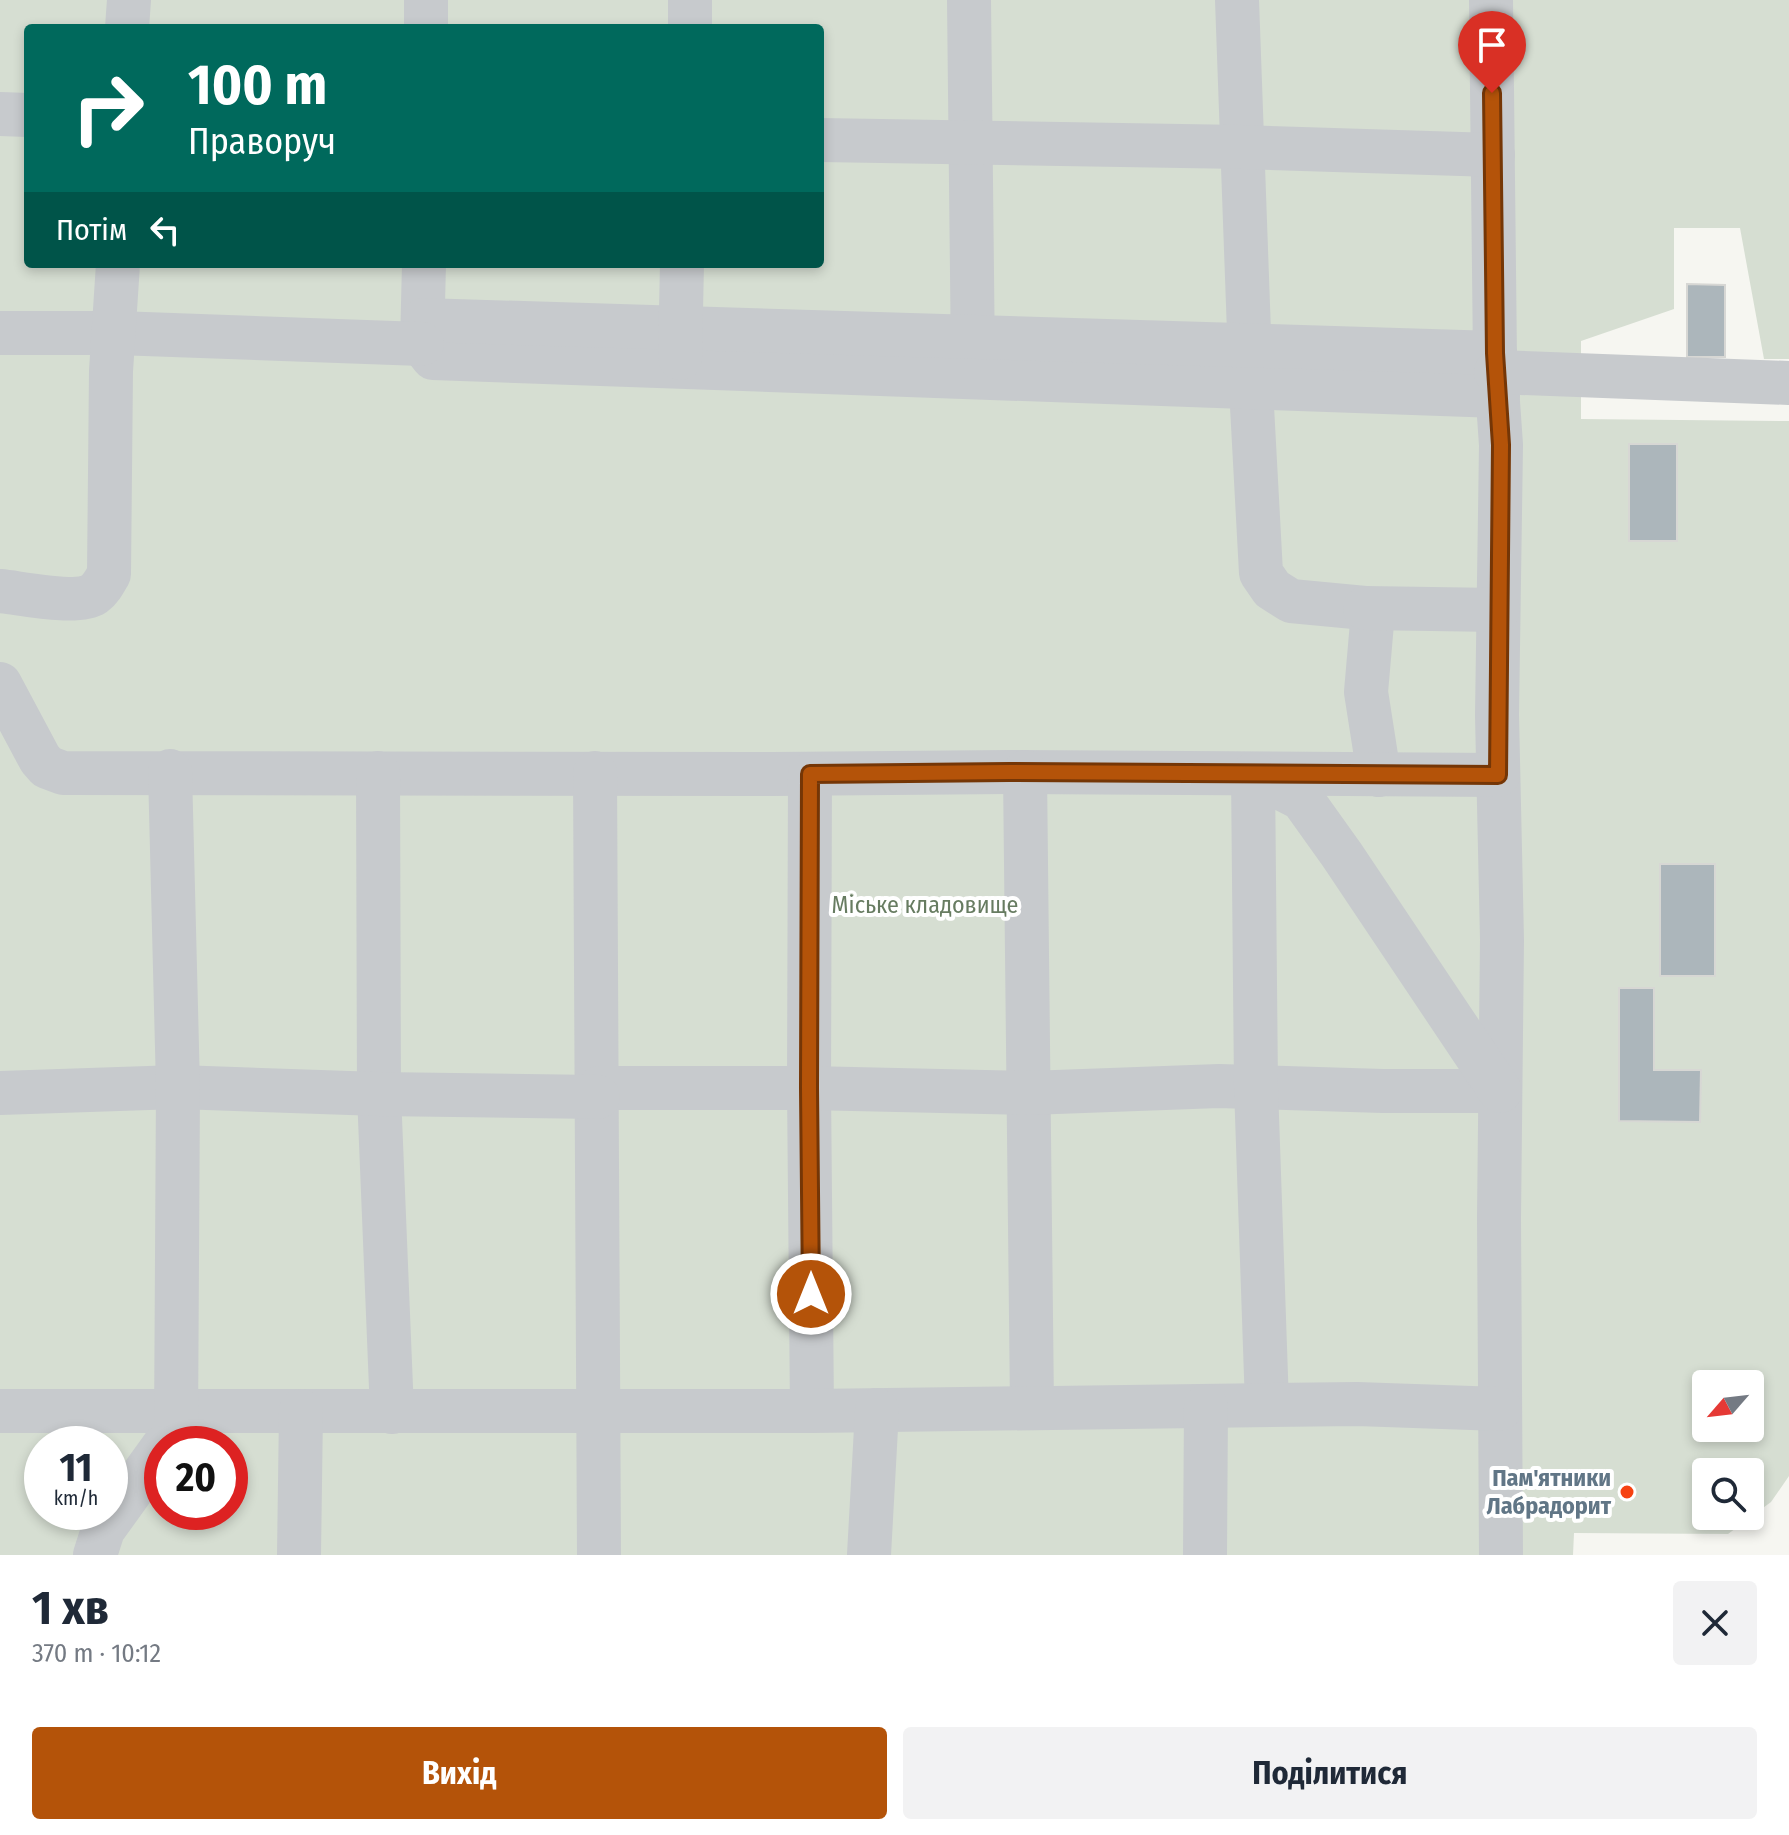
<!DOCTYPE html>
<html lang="uk">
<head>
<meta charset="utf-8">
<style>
	:root { --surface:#fff; --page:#f2f2f3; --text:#1f2937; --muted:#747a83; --accent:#b45309 }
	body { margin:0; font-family:"Fira Sans Condensed",sans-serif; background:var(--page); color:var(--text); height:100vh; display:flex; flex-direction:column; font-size:30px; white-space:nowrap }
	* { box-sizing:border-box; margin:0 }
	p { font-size:26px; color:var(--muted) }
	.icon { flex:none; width:44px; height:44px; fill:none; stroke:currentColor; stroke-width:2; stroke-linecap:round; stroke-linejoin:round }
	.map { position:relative; height:1555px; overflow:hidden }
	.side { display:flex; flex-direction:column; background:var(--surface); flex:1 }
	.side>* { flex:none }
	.banner { position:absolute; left:24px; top:24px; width:800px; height:244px; border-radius:8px; box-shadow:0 4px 12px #0003; background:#00695c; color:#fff; overflow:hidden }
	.needle { width:52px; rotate:242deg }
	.controls { position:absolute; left:1692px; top:1370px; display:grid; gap:16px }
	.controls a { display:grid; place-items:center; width:72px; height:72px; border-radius:8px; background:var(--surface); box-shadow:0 4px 12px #0003; font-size:40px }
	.speed { position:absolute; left:24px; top:1426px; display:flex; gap:16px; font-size:40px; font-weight:700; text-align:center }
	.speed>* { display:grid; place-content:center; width:104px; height:104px; border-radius:50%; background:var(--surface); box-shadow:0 4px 12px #0003; line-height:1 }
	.speed small { font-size:20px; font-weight:400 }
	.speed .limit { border:12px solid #d22; background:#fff; color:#111 }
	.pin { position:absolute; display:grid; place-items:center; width:68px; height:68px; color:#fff; margin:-82px -34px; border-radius:50% 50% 50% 0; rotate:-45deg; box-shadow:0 0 8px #0007 }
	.pin .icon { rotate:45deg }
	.me { position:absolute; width:88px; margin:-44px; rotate:0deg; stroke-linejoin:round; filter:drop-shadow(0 0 6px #0008) }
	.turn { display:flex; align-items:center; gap:28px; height:168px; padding:0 32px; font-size:36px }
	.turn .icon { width:104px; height:104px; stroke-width:2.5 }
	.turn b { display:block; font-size:56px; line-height:68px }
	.then { display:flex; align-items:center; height:76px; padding:0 32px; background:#0003; gap:16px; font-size:30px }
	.round { display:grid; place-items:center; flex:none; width:84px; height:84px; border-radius:8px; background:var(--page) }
	.summary { display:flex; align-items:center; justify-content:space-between; height:136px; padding:0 32px }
	h1 { font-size:48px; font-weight:700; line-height:60px }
	.cta { display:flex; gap:16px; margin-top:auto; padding:16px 32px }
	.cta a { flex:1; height:92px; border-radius:8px; background:var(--accent); color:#fff; font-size:32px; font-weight:700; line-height:92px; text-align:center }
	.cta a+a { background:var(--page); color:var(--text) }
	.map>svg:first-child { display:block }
</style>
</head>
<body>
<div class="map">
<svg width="1789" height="1555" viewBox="0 0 1789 1555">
	<rect width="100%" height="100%" fill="#f6f6f1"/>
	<!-- green -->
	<path fill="#d6ded2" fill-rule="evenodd" d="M0,0H1789V359H1764L1740,228H1674V309L1581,341V419L1789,421V1476L1771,1502L1728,1534L1574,1533L1573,1555H0ZM28,28H820V264H28ZM1706,1384H1750V1428H1706ZM42,1444H110V1512H42ZM162,1444H230V1512H162ZM1706,1472H1750V1516H1706Z"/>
	<!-- building -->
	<g fill="#acb6bb" stroke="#d7d7d4" stroke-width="2">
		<polygon points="1687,284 1725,285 1725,357 1687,357"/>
		<rect x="1629" y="444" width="48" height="97"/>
		<rect x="1660" y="864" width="55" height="112"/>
		<polygon points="1619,988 1654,988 1654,1070 1701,1070 1700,1122 1619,1121"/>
	</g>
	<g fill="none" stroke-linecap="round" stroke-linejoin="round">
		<!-- minor -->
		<g stroke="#c7cacd" stroke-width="44">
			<polyline points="426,0 426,28"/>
			<polyline points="969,0 973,364"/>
			<polyline points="1237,0 1251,388 1261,573 1272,589 1291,601 1365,608 1372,623 1366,692 1379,775"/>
			<polyline points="1491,0 1495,359 1501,445 1497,715 1502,940 1499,1218 1501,1555"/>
			<polyline points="127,28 129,0"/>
			<polyline points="690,28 690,0"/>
			<polyline points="0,114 28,115"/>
			<polyline points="820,140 1242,147 1493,155"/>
			<polyline points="424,264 422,344 433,358 1498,396"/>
			<polyline points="423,320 1495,353"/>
			<polyline points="0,333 117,333 422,344"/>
			<polyline points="680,358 682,264"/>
			<polyline points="1496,372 1789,383"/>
			<path d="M0,591C21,593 77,605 94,594C101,589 105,581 109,574L111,371L118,264"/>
			<polyline points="1365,608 1498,610"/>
			<polyline points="0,684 40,759 47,767 63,773 774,774 1009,772 1498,775"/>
			<polyline points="1025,772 1032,1407"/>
			<polyline points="378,773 379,1094 392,1412"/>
			<polyline points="595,773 599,1555"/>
			<polyline points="810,774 809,1088 812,1411"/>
			<polyline points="599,1088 809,1088 1029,1093 1219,1086 1383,1091 1500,1091"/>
			<polyline points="0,1093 178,1087 379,1094 598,1097"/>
			<polyline points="1267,1405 1256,1087 1253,774 1302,799 1342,855 1500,1091"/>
			<polyline points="0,1411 812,1411 1357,1404 1500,1409"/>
			<polyline points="165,1444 176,1430 178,1087 170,771"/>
			<polyline points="95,1555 103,1530 162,1448"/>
			<polyline points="299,1555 301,1411"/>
			<polyline points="869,1555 877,1410"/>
			<polyline points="1205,1555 1206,1406"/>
		</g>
	</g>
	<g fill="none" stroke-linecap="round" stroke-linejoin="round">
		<defs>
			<polyline id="route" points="811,1294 809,1088 810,774 1009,772 1498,775 1501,445 1495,353 1492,93"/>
		</defs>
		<!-- route casing -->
		<use href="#route" stroke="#753606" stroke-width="20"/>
		<!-- route -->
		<use href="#route" stroke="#b45309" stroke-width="14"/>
	</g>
	<!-- markers -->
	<circle fill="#f64211" stroke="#fff" stroke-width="3" cx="1627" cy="1492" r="8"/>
	<g text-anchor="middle" stroke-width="8" stroke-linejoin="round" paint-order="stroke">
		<!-- park labels -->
		<g font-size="24" fill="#677c61" stroke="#fff">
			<text x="925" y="913">Міське кладовище</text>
		</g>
		<!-- poi labels -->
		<g font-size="24" font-weight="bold" fill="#617686" stroke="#fff" text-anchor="end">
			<text x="1611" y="1486">Пам'ятники<tspan x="1611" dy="28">Лабрадорит</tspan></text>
		</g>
	</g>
</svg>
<div class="controls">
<a><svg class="needle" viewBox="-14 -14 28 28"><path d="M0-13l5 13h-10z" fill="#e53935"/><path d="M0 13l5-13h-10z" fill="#747a83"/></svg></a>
<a><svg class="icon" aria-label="search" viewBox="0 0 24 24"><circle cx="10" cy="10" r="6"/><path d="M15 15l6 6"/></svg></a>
</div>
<div class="speed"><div>11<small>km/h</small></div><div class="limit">20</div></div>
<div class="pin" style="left:1492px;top:93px;background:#d93025"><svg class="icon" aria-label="arrive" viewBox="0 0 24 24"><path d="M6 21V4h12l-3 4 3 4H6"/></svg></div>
<svg class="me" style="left:811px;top:1294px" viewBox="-20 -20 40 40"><circle r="17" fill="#b45309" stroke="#fff" stroke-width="3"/><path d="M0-11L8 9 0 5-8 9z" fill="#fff"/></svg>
<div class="banner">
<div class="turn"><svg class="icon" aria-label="right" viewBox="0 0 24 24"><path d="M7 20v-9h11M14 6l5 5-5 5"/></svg><div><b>100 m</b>Праворуч</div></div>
<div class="then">Потім<svg class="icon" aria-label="left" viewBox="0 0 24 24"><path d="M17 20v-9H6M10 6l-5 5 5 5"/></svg></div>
</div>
</div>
<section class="side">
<div class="summary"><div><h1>1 хв</h1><p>370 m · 10:12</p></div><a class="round"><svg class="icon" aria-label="close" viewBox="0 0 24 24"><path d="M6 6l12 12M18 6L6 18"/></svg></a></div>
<div class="cta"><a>Вихід</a><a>Поділитися</a></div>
</section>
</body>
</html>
